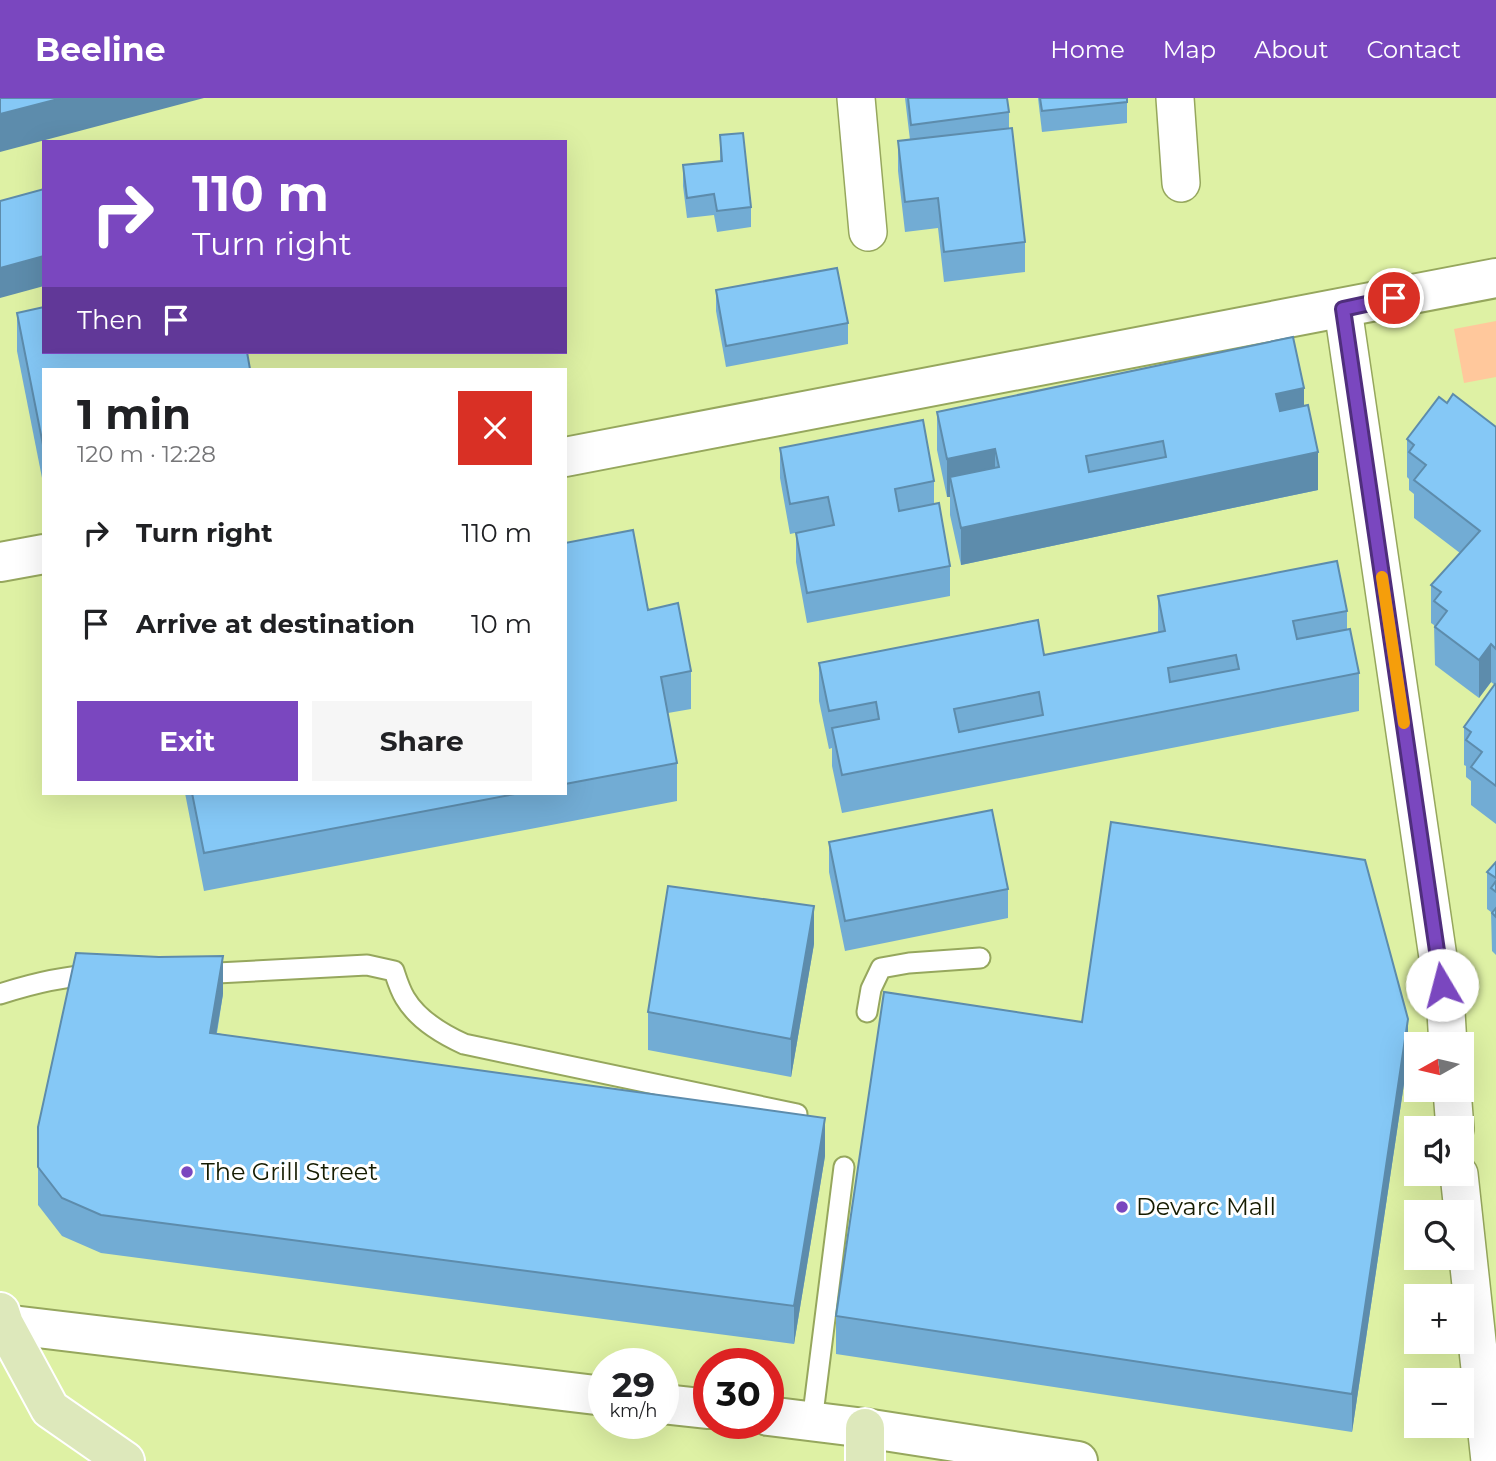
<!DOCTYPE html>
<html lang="en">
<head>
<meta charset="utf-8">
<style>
	:root { --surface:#fff; --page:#f6f6f6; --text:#202124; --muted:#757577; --accent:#7a47bf }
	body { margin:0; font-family:Montserrat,sans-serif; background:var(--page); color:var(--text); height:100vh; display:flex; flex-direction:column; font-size:26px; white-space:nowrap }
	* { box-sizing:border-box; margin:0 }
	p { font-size:23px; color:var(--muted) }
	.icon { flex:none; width:38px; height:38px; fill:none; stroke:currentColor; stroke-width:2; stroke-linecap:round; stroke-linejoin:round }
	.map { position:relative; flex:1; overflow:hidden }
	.panel { position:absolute; left:42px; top:270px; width:525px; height:427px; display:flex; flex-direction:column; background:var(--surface); border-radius:0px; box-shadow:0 7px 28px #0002 }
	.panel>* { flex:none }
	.top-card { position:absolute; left:42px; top:42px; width:525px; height:214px; border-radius:0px; box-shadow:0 7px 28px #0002; background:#7a47bf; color:#fff; overflow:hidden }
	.needle { width:46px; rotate:262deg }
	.tools { position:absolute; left:1404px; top:934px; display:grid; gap:14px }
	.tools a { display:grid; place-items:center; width:70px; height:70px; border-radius:0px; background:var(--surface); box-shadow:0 7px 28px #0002; font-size:35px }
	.speed { position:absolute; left:588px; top:1250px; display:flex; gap:14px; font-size:35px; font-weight:700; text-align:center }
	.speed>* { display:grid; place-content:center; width:91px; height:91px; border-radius:50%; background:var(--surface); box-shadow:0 7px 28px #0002; line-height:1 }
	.speed small { font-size:18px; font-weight:400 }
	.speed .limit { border:10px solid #d22; background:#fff; color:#111 }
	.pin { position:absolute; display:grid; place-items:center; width:60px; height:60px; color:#fff; margin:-30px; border:4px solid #fff; border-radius:50%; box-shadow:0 2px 7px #0007 }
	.me { position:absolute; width:77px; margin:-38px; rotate:352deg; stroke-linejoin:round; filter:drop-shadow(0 0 5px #0008) }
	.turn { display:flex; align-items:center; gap:24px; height:147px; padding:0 35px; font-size:32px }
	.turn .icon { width:91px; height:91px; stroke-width:2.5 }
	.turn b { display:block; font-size:49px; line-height:60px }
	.then { display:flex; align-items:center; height:66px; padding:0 35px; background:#0003; gap:14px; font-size:26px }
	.round { display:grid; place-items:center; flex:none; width:74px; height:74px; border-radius:0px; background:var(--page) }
	.summary { display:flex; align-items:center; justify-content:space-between; height:119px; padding:0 35px }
	h1 { font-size:42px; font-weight:700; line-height:52px }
	.cta { display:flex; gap:14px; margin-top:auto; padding:14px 35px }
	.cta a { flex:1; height:80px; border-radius:0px; background:var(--accent); color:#fff; font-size:28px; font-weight:700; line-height:80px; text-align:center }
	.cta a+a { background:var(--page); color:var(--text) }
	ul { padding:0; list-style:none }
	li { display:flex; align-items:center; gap:21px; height:91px; padding:0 35px }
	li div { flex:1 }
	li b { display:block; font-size:26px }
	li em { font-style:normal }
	header { display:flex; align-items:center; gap:42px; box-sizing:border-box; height:98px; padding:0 35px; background:var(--accent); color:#fff }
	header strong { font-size:33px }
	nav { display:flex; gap:38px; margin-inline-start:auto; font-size:24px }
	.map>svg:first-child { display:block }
</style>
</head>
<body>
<header>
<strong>Beeline</strong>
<nav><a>Home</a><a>Map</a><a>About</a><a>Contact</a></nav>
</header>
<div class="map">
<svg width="1496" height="1363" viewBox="0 0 1496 1363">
	<rect width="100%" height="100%" fill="#def1a4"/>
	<!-- green -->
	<polygon fill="#ffc89c" points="1496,223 1496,279 1464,285 1454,231"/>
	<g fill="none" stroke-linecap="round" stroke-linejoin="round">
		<defs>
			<g id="service">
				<path d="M198,876L367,867L394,873C397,882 400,892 405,900C418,922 442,936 464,946L797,1016"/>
				<path d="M0,896C31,886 62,878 95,877"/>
				<polyline points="867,914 871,891 881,870 909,865 980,860"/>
				<polyline points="812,1324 844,1069"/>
			</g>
			<g id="minor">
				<polyline points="856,0 868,134"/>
				<polyline points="1175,0 1181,85"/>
				<polyline points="1343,211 1446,914 1448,947"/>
				<polyline points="1452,992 1455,1031"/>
				<polyline points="1459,1076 1490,1363"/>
			</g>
			<g id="tertiary">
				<polyline points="565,359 1496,180"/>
				<polyline points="0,464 44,456"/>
				<polyline points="4,1226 604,1298"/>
				<polyline points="663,1306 709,1311"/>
				<polyline points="768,1318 865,1330 1078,1363"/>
			</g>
			<g id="primary">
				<polyline points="0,1214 4,1226 50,1311 125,1363"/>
				<polyline points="865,1330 865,1363"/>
			</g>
		</defs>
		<!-- service casing -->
		<use href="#service" stroke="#96a75d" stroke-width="23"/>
		<!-- minor casing -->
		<use href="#minor" stroke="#96a75d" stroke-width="40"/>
		<!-- tertiary casing -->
		<use href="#tertiary" stroke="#96a75d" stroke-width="42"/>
		<!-- primary casing -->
		<use href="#primary" stroke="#fff" stroke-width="42"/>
		<!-- service -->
		<use href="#service" stroke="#fff" stroke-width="19"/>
		<!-- minor -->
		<use href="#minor" stroke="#fff" stroke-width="37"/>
		<!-- tertiary -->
		<use href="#tertiary" stroke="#fff" stroke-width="38"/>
		<!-- primary -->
		<use href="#primary" stroke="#dde8bb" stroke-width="38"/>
	</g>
	<!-- wall -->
	<g fill="#72acd4">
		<polygon points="905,0 1007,0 1009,14 1009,30 1025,144 1025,174 944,184 938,130 905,134 898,73 898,43 910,42"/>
		<polygon points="1038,0 1127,0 1127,25 1042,34"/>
		<polygon points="720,37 751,109 751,129 717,134 714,117 687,120 683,88 683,67 720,63"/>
		<polygon points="716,192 848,225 848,246 726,269 716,213"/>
		<polygon points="17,215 44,271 44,390 17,253"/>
		<polygon points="1447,305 1496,329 1496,726 1471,707 1471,683 1466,679 1466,668 1464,667 1464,629 1495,587 1491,584 1479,600 1435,567 1434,527 1431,525 1431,487 1460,455 1414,420 1414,396 1409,392 1409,381 1407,379 1407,341"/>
		<polygon points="1304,308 1318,392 961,467 950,417 950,399 947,399 937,352 937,314"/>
		<polygon points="780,350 934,383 934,406 950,468 950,498 807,525 796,464 796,435 828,428 790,436 780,380"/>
		<polygon points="565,445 648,512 691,573 691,611 668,615 677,665 677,703 204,793 185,695 565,695"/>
		<polygon points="1158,498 1347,513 1347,531 1359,575 1359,613 842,715 832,668 832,650 829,651 819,603 819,565 1044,557 1158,535"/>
		<polygon points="829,744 1008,791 1008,820 845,853 829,774"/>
		<polygon points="1496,764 1496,857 1492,853 1491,814 1487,811 1487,774"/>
		<polygon points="814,846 791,979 648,952 648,914"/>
		<polygon points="223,896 217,935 825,1058 794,1246 101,1155 62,1138 38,1107 38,1069"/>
		<polygon points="1082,924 1408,959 1352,1334 836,1256 836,1218"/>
	</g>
	<!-- shaded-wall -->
	<g fill="#5d8cac">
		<polygon points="62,0 204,0 0,54 0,16"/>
		<polygon points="44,158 44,188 0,200 0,170"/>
		<polygon points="1304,290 1304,328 1276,334 1276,296"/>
		<polygon points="995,351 995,389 950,379 950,399 947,399 947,361"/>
		<polygon points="1318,354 1318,392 961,467 961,430"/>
		<polygon points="1491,546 1491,584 1479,600 1479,562"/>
		<polygon points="814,808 814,846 791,979 791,941"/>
		<polygon points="223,858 223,896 210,972 210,935"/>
		<polygon points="1408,921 1408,959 1352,1334 1352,1296"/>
		<polygon points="825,1020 825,1058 794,1246 794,1208"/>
	</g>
	<!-- building -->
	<g fill="#85c8f6" stroke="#5d8cac" stroke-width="2" fill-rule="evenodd">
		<polygon points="0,0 62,0 0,16"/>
		<polygon points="908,0 1007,0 1009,14 911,27"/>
		<polygon points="1040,0 1127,0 1127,4 1042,13"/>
		<polygon points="1012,30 1025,144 944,154 938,100 905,104 898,43"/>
		<polygon points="743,35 751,109 717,113 714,96 687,100 683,67 722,63 720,37"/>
		<polygon points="44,91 44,158 0,170 0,103"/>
		<polygon points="837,170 848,225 726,248 716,192"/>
		<polygon points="44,209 44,254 247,254 250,271 44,271 44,352 17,215"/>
		<path d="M1293,239L1304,290L1276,296L1280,313L1308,307L1318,354L961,430L950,379L999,369L995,351L947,361L937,314ZM1163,343L1166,359L1089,374L1086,358Z"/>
		<polygon points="1453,296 1496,329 1496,551 1491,546 1479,562 1435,529 1447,513 1434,503 1441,494 1431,487 1480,433 1414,382 1426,367 1409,354 1414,347 1407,341 1439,299 1447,305"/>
		<polygon points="923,322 934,383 895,391 899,413 939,405 950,468 807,495 796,435 834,427 828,399 790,406 780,350"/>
		<polygon points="633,432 648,512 678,505 691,573 661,579 677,665 565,686 565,445"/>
		<path d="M1337,463L1347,513L1293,523L1297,541L1350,531L1359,575L842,677L832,630L879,621L876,604L829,613L819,565L1038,522L1044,557L1165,533L1158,498ZM1236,557L1239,571L1170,584L1168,570ZM1039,594L1043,617L959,634L954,611Z"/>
		<polygon points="1495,586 1496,587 1496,688 1471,669 1482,654 1466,642 1471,634 1464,629"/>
		<polygon points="192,695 520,695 204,755"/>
		<polygon points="992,712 1008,791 845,823 829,744"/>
		<polygon points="1111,724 1365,762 1408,921 1352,1296 836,1218 884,894 1082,924"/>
		<polygon points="1496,764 1496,780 1487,774"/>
		<polygon points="1496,783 1496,794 1491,790"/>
		<polygon points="668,788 814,808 791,941 648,914"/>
		<polygon points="1496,810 1496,819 1492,815"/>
		<polygon points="76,855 159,859 223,858 210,935 825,1020 794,1208 101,1117 62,1100 38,1069 38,1029"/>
	</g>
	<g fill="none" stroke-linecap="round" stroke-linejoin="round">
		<defs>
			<polyline id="route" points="1394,200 1343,211 1442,887"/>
		</defs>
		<!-- route casing -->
		<use href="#route" stroke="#4f2e7c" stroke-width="18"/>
		<!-- route -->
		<use href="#route" stroke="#7a47bf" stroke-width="12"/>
		<!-- slow -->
		<polyline stroke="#f59e0b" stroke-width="12" points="1382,479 1404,625"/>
	</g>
	<!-- markers -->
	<g fill="#7a47bf" stroke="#fff" stroke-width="2.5">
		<circle cx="187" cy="1074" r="7"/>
		<circle cx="1122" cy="1109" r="7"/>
	</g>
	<g text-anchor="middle" stroke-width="6" stroke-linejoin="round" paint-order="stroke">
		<!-- poi labels -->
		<g font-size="24" fill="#151b00" stroke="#fff" text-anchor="start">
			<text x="201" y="1082">The Grill Street</text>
			<text x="1136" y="1117">Devarc Mall</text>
		</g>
	</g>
</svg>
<div class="tools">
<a><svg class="needle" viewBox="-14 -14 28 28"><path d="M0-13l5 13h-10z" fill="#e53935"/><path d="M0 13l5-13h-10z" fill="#757577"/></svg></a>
<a><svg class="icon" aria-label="sound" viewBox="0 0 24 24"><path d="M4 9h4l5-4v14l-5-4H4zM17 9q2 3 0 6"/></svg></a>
<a><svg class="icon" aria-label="search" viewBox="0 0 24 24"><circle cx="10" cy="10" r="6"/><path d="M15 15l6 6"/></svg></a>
<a>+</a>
<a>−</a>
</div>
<div class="speed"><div>29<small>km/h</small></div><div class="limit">30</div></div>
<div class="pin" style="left:1394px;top:200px;background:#d93025"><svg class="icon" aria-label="arrive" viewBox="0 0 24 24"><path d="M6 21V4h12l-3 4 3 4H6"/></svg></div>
<svg class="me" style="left:1442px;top:887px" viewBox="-20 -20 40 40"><circle r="19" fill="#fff"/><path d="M0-13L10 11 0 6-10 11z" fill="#7a47bf"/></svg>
<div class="top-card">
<div class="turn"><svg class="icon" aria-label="right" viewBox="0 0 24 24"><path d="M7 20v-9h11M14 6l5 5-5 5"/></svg><div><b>110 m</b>Turn right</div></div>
<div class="then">Then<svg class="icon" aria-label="arrive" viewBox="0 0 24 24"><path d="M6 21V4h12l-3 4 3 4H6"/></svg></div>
</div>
<section class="panel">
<div class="summary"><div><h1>1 min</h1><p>120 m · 12:28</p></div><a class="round" style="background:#d93025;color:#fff"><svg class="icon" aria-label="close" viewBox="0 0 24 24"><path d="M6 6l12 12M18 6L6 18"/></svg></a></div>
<ul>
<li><svg class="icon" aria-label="right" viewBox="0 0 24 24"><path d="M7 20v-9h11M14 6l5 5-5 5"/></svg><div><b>Turn right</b></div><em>110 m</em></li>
<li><svg class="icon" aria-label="arrive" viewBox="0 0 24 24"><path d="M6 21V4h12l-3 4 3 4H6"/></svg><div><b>Arrive at destination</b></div><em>10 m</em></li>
</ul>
<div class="cta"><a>Exit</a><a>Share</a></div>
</section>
</div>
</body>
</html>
